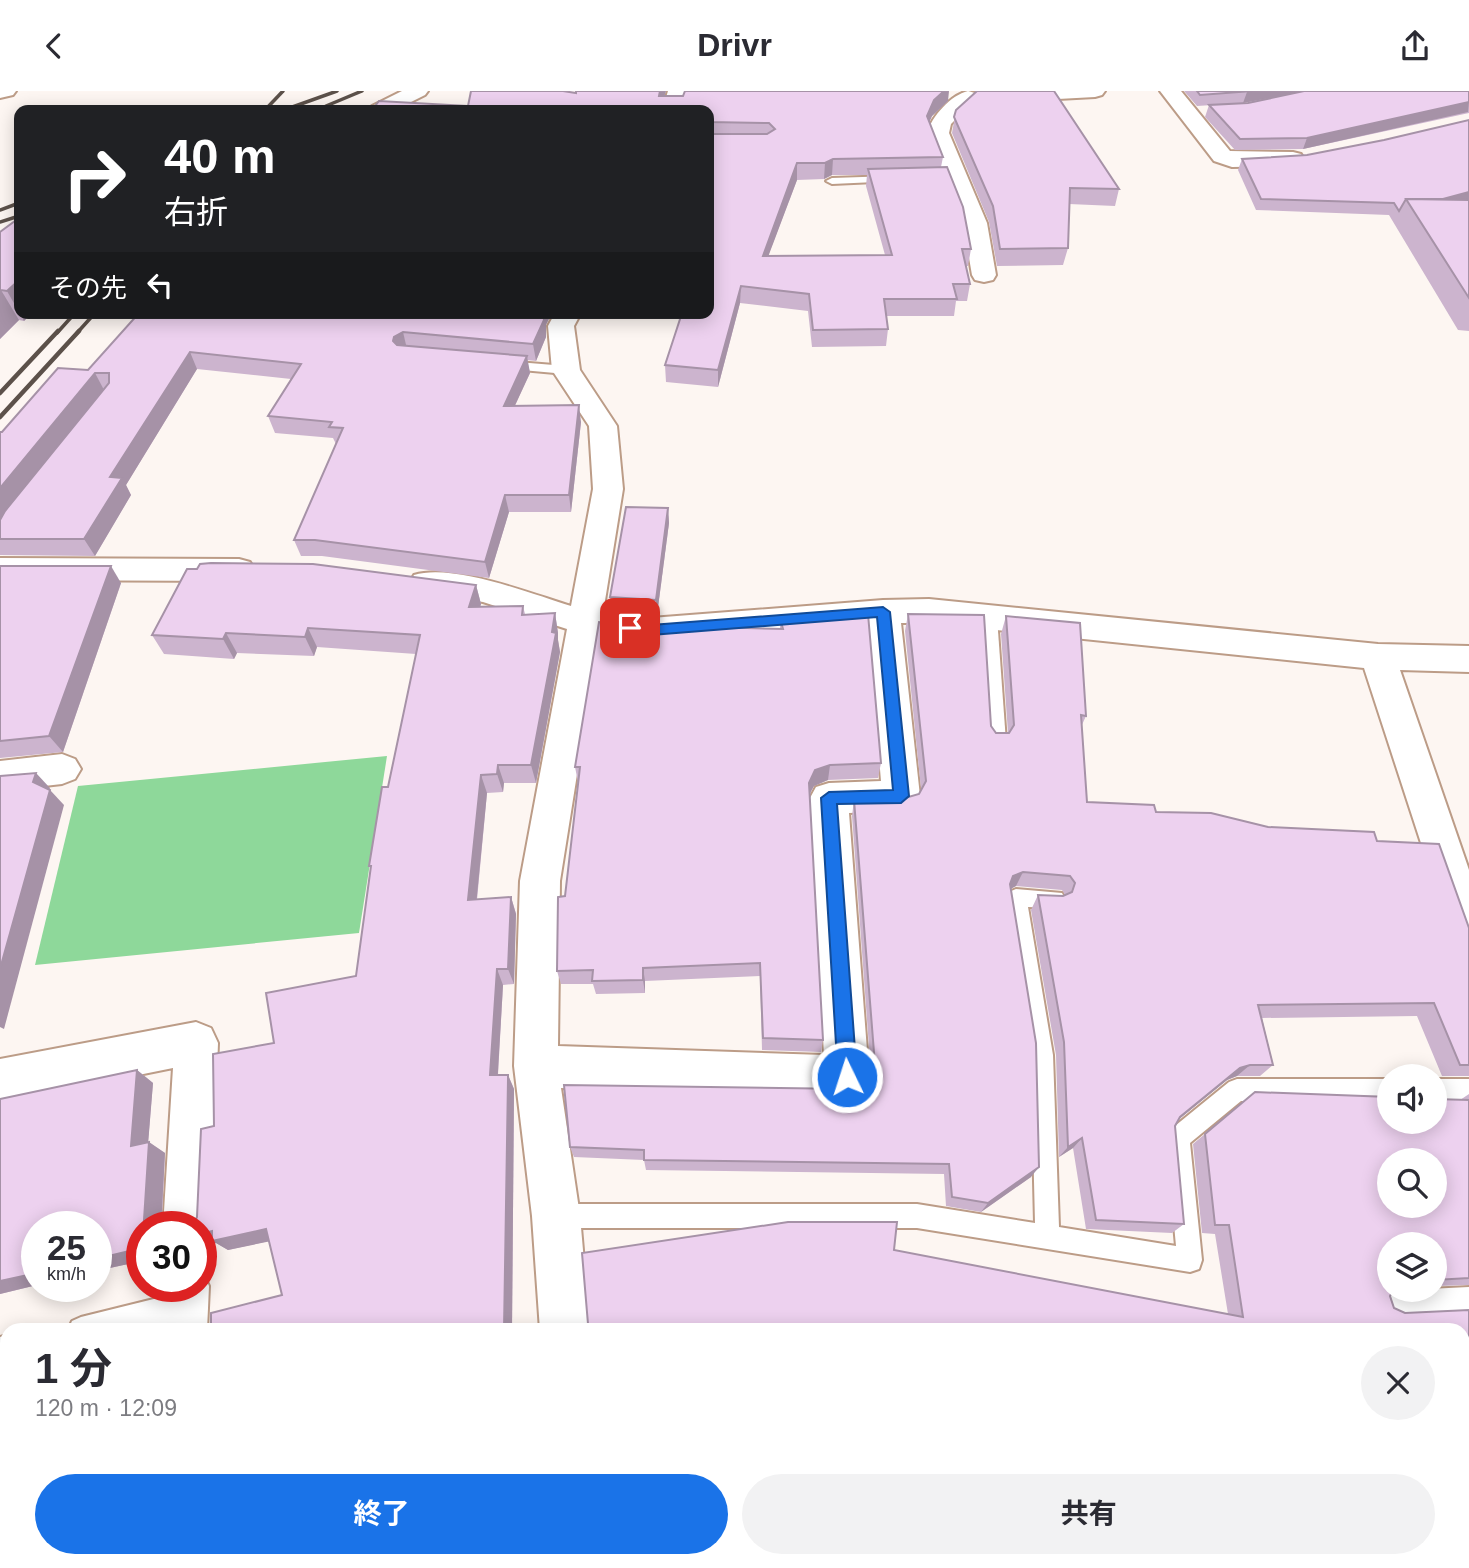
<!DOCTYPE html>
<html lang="ja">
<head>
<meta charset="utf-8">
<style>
	:root { --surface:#fff; --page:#f2f2f3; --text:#2b2b33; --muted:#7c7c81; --accent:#1a73e8 }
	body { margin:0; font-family:Helvetica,"Noto Sans JP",sans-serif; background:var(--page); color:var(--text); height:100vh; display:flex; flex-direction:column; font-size:26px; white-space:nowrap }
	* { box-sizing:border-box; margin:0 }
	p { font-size:23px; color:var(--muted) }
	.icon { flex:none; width:38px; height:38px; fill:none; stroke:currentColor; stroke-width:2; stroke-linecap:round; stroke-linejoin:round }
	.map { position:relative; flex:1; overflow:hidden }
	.drawer { position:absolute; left:0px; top:1232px; width:1470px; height:245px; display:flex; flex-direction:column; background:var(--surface); border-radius:21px 21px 0 0; box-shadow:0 4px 18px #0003 }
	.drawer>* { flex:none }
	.hud { position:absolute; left:14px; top:14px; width:700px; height:214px; border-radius:14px; box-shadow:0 4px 18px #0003; background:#202124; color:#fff; overflow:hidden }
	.buttons { position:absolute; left:1377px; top:973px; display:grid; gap:14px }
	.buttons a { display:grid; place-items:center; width:70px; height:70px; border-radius:50%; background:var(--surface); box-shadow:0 4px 18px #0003; font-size:35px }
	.speed { position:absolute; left:21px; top:1120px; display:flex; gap:14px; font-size:35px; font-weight:700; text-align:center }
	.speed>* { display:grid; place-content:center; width:91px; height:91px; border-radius:50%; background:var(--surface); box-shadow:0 4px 18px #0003; line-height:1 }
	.speed small { font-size:18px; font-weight:400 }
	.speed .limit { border:10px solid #d22; background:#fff; color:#111 }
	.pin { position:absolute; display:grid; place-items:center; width:60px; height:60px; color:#fff; margin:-30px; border-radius:14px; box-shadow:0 4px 10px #0006 }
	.me { position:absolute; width:77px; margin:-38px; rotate:356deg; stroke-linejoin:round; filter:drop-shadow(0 0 5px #0008) }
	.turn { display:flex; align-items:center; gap:24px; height:147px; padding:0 35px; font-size:32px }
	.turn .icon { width:91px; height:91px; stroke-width:2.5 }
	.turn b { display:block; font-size:49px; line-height:60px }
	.then { display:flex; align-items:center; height:66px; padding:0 35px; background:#0003; gap:14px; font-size:26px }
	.round { display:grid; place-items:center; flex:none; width:74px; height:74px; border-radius:37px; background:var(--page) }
	.overview { display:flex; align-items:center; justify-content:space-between; height:119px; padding:0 35px }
	h1 { font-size:42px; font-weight:700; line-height:52px }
	.button { display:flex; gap:14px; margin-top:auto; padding:14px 35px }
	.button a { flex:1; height:80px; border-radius:42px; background:var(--accent); color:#fff; font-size:28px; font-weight:700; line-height:80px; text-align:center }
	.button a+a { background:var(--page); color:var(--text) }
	header { display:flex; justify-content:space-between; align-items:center; height:91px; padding:0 35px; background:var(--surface); font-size:32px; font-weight:700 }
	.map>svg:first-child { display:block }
</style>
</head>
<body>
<header><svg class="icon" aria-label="back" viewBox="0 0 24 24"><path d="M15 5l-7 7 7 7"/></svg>Drivr<svg class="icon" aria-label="share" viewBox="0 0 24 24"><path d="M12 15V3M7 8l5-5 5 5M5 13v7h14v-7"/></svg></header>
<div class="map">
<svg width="1469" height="1477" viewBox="0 0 1469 1477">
	<rect width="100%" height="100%" fill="#fdf6f2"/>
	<!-- green -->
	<polygon fill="#a0dda8" points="1463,1333 1469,1333 1469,1477 1354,1477 1353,1470 1463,1470"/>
	<!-- forest -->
	<polygon fill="#8ed89a" points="387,665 359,842 35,874 78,695"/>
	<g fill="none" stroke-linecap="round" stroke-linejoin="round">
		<defs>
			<g id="lane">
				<polygon points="893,85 899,88 897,90 832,93 826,90 832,87"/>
				<polygon points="504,270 566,275 573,279 566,283 499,277 497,274"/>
				<polygon points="989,520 997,526 1006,651 1003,656 991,656 988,651 981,526"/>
				<polygon points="1016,798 1062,802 1065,808 1062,814 1055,817 1028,816 1053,964 1059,1136 1176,1155 1166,1047 1170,1039 1229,991 1237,988 1390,988 1390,1010 1241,1010 1190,1052 1202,1169 1199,1178 1190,1181 917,1137 556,1137 548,1133 544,1125 548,1117 556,1113 917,1113 1035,1132 1031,964 1006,807 1009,801"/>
				<rect x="1435" y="988" width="34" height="22"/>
				<polygon points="1469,1196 1469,1222 1387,1226 1378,1222 1374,1213 1378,1204 1387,1200"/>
				<path d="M182,1201L191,1205L195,1214L191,1223C151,1239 111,1239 68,1239L72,1230L81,1226Z"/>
				<polygon points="7,1244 7,1270 0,1272 0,1246"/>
			</g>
			<g id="street">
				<polygon points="0,0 16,0 13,4 0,7"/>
				<polygon points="402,0 428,0 425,4 395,19 369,19 372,15"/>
				<polygon points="668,0 688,0 682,19 662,19"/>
				<path d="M968,0L975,2L978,6L951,33L949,42L987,132L996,184L993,189L984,191L975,189L972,184L963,132L927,42C932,25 951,4 968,0Z"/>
				<polygon points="1105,0 1102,4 1095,6 1002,11 995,9 992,5 998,0"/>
				<polygon points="1160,0 1181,0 1230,60 1293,61 1301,63 1304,68 1301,73 1293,75 1232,76 1214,70"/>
				<path d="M555,222H581L574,235L580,279L617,335L623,398L603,522L651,527L883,509L929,508L1378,553L1469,555V581L1400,579L1469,779V856L1455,851L1449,838L1364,577L929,532H901L920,705L914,716L901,720L849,722L869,986L863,1001L847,1007L561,997L580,1125L590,1239H540L532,1125L514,975L520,790L567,538L483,511L414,500L409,492L414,484C454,472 531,503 571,515L593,398L589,335L552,279L548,235ZM868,534L881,690L829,692L816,696L810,707L824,964L558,955L560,790L599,545L651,551Z"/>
				<polygon points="0,467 239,468 250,471 255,479 250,487 239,490 0,489"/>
				<polygon points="62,663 75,668 81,678 75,688 62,693 0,700 0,670"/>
				<polygon points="196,931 211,937 218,952 211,1136 201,1154 201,1136 163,1136 173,977 0,1012 0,968"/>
				<polygon points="201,1177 209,1195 207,1239 157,1239 159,1195 201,1195"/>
				<rect x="143" y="1470" width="56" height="7"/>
				<rect x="546" y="1470" width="56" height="7"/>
				<polygon points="1022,1470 1078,1470 1079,1477 1023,1477"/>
			</g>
		</defs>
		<!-- lane casing -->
		<use href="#lane" stroke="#bc9c87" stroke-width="4"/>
		<!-- street casing -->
		<use href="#street" stroke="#bc9c87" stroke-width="4"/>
		<!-- lane -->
		<use href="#lane" fill="#fff" fill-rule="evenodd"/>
		<!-- street -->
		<use href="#street" fill="#fff" fill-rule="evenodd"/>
		<!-- rail-far1 -->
		<g stroke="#5c514a" stroke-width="3.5">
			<polyline points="326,15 362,0"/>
			<polyline points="265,19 283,0"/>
			<polyline points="284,19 337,0"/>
			<polyline points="0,119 19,112"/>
			<polyline points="0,131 19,125"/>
			<polyline points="57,242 75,222"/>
			<polyline points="77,242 95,222"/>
		</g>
		<!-- rail -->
		<g stroke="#5c514a" stroke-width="4.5">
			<polyline points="0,302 58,240"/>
			<polyline points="0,326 79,240"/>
		</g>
	</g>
	<!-- wall -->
	<g fill="#ccb4ce" fill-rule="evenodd">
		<path d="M576,0H666L664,5L948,10L932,25L929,31L943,66L941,76L971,158L968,175H966L970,193L967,210H956L954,225H886L888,238L886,255L812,256L808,220L740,212L718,296L666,291L665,274L709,222V19L468,15L576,2ZM832,84H867L866,95L885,164L768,165L797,89L824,88Z"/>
		<polygon points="1184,0 1469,0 1469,22 1303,58 1235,59 1205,26 1209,14 1248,12 1291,3 1243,12 1197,15"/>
		<polygon points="956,19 1119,98 1115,115 1069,113 1068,157 1063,174 997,175 989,131 952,42"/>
		<polygon points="1469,29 1469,240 1458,239 1389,124 1256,119 1238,79 1242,68 1307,64 1384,49"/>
		<polygon points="19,127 19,222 32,222 24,230 19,229 0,248 0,141"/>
		<polygon points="139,222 546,234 546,246 536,270 527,269 530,282 515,314 581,331 571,421 509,421 489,487 322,465 301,465 294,449 336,353 333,347 275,342 268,325 291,288 197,278 126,394 131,404 95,465 0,464 0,341 2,341 88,279"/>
		<polygon points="668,417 669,432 657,524 612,520 610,506"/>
		<polygon points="211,472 313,473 476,494 481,513 480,516 523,515 525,523 555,522 558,542 558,549 560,561 536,692 504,692 503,701 487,702 477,809 511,806 516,823 514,893 503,894 498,984 508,984 514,998 514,1001 512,1239 211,1239 211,1222 282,1204 269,1150 228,1159 216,1152 203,1155 201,1154 201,1136 142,1136 142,1170 96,1180 96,1136 37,1136 37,1194 0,1203 0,1008 137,979 153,992 148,1051 165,1062 162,1129 183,1130 192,1135 197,1126 201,1038 214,1035 213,963 274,952 266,902 356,885 371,778 369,775 382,696 388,696 416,563 317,556 314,565 237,562 234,568 164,563 152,544 187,478 197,478 200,473"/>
		<polygon points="0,475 121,492 63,661 0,667"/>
		<polygon points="908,523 996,642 1008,642 1001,543 1006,525 1086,625 1081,636 1087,711 1377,750 1469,837 1469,985 1442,985 1417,925 1262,927 1273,974 1260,985 1237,985 1227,989 1178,1029 1175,1035 1184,1133 1172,1142 1086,1138 1073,1057 1059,1066 1056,964 1031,819 1038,804 1063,805 1065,804 1062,799 1016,795 1010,798 1031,1086 981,1121 946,1115 944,1083 646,1079 644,1069 574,1066 570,1056 850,998 867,992 871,983 852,725 854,709 905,707 919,703 921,698 905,540"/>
		<polygon points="780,527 881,672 878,687 828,689 814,695 810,703 823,949 821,961 762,959 760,885 645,890 645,902 596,903 593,893 561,893 557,880 565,805 578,691 575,676 649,537 780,537"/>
		<polygon points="1255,1001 1460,1009 1469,1003 1469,1194 1435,1195 1435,1153 1390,1153 1390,1205 1394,1217 1405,1222 1469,1219 1469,1296 1463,1296 1463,1239 583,1239 894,1159 1228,1223 1215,1143 1202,1142 1193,1053"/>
		<polygon points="874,1470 959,1470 960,1476 979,1477 874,1477"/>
		<polygon points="1313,1470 1353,1470 1355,1477 1312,1477"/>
	</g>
	<!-- shaded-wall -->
	<g fill="#a692a7">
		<polygon points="660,0 666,0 660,19 659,5"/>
		<polygon points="944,0 949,0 948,10 932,25 925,41 927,25 934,9"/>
		<polygon points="1252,0 1305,0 1243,12 1247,1"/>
		<polygon points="1469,11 1468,21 1303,58 1307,47"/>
		<polygon points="833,68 832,84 824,88 825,72"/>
		<polygon points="797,72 797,89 762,182 763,165"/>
		<polygon points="1469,101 1469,111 1412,117"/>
		<polygon points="19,189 19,221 7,200"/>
		<polygon points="741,195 740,212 718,296 718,279"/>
		<polygon points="1,199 19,229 0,248 0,200"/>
		<polygon points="20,222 32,222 24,230"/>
		<polygon points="543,222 552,222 546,234 546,246 536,270 533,253"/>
		<polygon points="403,241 407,258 399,263 393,250 394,246"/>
		<polygon points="190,261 197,278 126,394 131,404 95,465 84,448 110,386"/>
		<polygon points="527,265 530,282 507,332 504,315"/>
		<polygon points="95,282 104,299 0,430 0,397"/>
		<polygon points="579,314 581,331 571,421 569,404"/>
		<polygon points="505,404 509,421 489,487 485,471"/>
		<polygon points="668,417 669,432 657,524 656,509"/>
		<polygon points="111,475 121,492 63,661 49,645"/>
		<polygon points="476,494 481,513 474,536 469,516"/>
		<polygon points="555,522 558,542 558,549 560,561 536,692 531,674"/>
		<polygon points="308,537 317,556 314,565 305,546"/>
		<polygon points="226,542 237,562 234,568 223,548"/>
		<polygon points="498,674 504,692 503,701 497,683"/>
		<polygon points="830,674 828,689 814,695 807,707 809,692 815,679"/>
		<polygon points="36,682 50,697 46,706 33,691"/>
		<polygon points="481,684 487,702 475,825 468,809"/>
		<polygon points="50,699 64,714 4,938 0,936 0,878"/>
		<polygon points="1023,781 1016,795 1007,800 1013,785"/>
		<polygon points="511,806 516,823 514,893 508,878"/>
		<polygon points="643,877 645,890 645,902 643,889"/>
		<polygon points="497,878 503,894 497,997 490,984"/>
		<polygon points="1250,974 1237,985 1227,989 1168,1037 1180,1026 1240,977"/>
		<polygon points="137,979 153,992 147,1066 131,1055"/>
		<polygon points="508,984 514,998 514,1001 512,1239 504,1239"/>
		<polygon points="1082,1047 1073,1057 1059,1066 1068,1056"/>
		<polygon points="149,1051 165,1062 161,1136 144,1129"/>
		<polygon points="1039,1076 1031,1086 981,1121 988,1112"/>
		<polygon points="183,1130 193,1136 183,1136"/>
		<polygon points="266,1138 281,1148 228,1159 216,1152 203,1155 201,1154 201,1143 212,1140"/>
		<polygon points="142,1157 142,1170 96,1180 96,1168"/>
		<polygon points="37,1182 37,1194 0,1203 0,1190"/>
		<polygon points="0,1324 7,1325 7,1381 0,1425"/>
		<polygon points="459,1470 469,1470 468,1477 459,1477"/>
	</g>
	<!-- building -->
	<g fill="#edd1ef" stroke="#a692a7" stroke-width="2" fill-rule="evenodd">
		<polygon points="471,0 563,0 576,2 576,0 660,0 659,5 683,5 685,0 944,0 934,9 927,25 943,66 833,68 825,72 797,72 763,165 892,164 868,78 947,76 963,116 971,158 962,158 970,193 953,193 957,208 884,208 888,238 813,239 809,203 741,195 718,279 665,274 682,222 709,222 709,43 767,43 775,38 769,32 709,31 709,19 372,19 379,10 468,15"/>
		<polygon points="977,0 1054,0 1119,98 1070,97 1068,157 1000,158 993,115 954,26 956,19"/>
		<polygon points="1197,0 1252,0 1200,4"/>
		<polygon points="1304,0 1469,0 1469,11 1307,47 1240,48 1209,14 1248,12"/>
		<polygon points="1469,29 1469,101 1443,108 1406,108 1399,120 1394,112 1261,108 1242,68 1307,64 1384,49"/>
		<polygon points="1406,108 1469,109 1469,207"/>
		<polygon points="19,127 19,189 7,200 1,199 0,200 0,141"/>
		<polygon points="139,222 543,222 544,229 533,253 403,241 394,246 393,250 397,254 527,265 504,315 579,314 569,404 505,404 485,471 315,449 294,449 343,337 329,336 332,331 268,325 301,273 190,261 110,386 122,387 84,448 0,448 0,429 5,420 109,292 109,282 95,282 0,397 0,341 2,341 58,277 88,279"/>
		<polygon points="626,416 668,417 656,509 610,506"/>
		<polygon points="211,472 313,473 476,494 469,516 523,515 522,524 555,522 552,541 556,542 531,674 498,674 497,683 481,684 468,809 511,806 508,878 497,878 490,984 508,984 508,988 504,1239 211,1239 211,1222 282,1204 266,1138 212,1150 212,1140 201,1143 201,1136 192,1136 197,1126 201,1038 214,1035 213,963 274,952 266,902 356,885 371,775 369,775 382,696 388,696 420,544 308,537 305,546 226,542 223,548 152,544 187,478 197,478 200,473"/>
		<polygon points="0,475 111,475 49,645 0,650"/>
		<polygon points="855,521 868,523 881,672 830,674 815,679 809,692 823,949 763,947 760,872 643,877 643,889 592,890 593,879 557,880 558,806 565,805 580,676 575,676 599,531 649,537 679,535 783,538 780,527"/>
		<polygon points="908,523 984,524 991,635 996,642 1009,642 1014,634 1006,525 1080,532 1086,625 1081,624 1087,711 1154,714 1156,721 1211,722 1268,736 1374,741 1377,750 1439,753 1469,837 1469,974 1460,974 1434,912 1258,914 1273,974 1250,974 1240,977 1180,1026 1175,1035 1184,1133 1096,1129 1082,1047 1068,1056 1064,951 1038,804 1063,805 1072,801 1075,792 1070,785 1023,781 1013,785 1010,793 1036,952 1039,1076 988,1112 952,1106 949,1073 644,1069 644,1059 570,1056 564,994 850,998 867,992 875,974 854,709 905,707 919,703 926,690"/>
		<polygon points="36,682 33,691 50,699 0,878 0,685"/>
		<polygon points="137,979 131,1055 149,1051 144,1129 183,1130 183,1136 142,1136 142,1157 96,1168 96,1136 37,1136 37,1182 0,1190 0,1008"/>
		<path d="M1255,1001L1390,1006V1031H1435V1008L1469,1009V1187L1435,1189V1153H1390V1199H1393L1390,1205L1394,1217L1405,1222L1469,1219V1292H1463V1239H583V1236L588,1233L582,1162L788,1131H897L894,1159L1243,1226L1229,1134H1215L1205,1043ZM1390,1069H1435V1115H1390Z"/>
		<polygon points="7,1301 7,1344 2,1346"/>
		<rect x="197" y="1470" width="262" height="7"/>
		<polygon points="879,1470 959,1470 960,1476 973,1477 879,1477"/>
		<polygon points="1332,1470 1353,1470 1355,1477 1331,1477"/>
	</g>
	<!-- route -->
	<polygon fill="#1a73e8" stroke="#114b97" stroke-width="2" points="883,516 890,521 909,705 901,712 837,713 857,986 854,992 847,995 841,992 838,986 821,707 829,701 893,699 877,526 651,544 630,542 623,537 630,532 651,534"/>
</svg>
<div class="buttons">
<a><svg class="icon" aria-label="sound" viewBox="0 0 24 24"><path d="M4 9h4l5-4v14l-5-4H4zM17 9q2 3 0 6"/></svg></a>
<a><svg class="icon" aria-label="search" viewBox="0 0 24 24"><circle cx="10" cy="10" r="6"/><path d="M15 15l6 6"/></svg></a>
<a><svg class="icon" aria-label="layers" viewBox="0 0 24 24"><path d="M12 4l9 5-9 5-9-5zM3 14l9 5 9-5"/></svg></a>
</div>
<div class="speed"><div>25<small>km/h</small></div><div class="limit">30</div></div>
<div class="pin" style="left:630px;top:537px;background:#d93025"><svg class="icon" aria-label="arrive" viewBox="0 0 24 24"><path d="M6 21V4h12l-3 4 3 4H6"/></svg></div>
<svg class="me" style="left:847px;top:986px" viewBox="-20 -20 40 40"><circle r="17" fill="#1a73e8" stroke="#fff" stroke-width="3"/><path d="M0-11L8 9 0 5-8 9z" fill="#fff"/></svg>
<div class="hud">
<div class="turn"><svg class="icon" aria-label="right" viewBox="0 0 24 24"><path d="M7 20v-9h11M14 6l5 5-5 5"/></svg><div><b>40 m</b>右折</div></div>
<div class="then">その先<svg class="icon" aria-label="left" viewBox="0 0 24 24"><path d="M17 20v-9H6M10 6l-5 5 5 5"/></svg></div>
</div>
<section class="drawer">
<div class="overview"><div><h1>1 分</h1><p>120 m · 12:09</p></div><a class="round"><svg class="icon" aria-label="close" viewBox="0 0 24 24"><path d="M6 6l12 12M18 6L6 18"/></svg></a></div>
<div class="button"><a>終了</a><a>共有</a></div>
</section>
</div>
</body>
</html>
